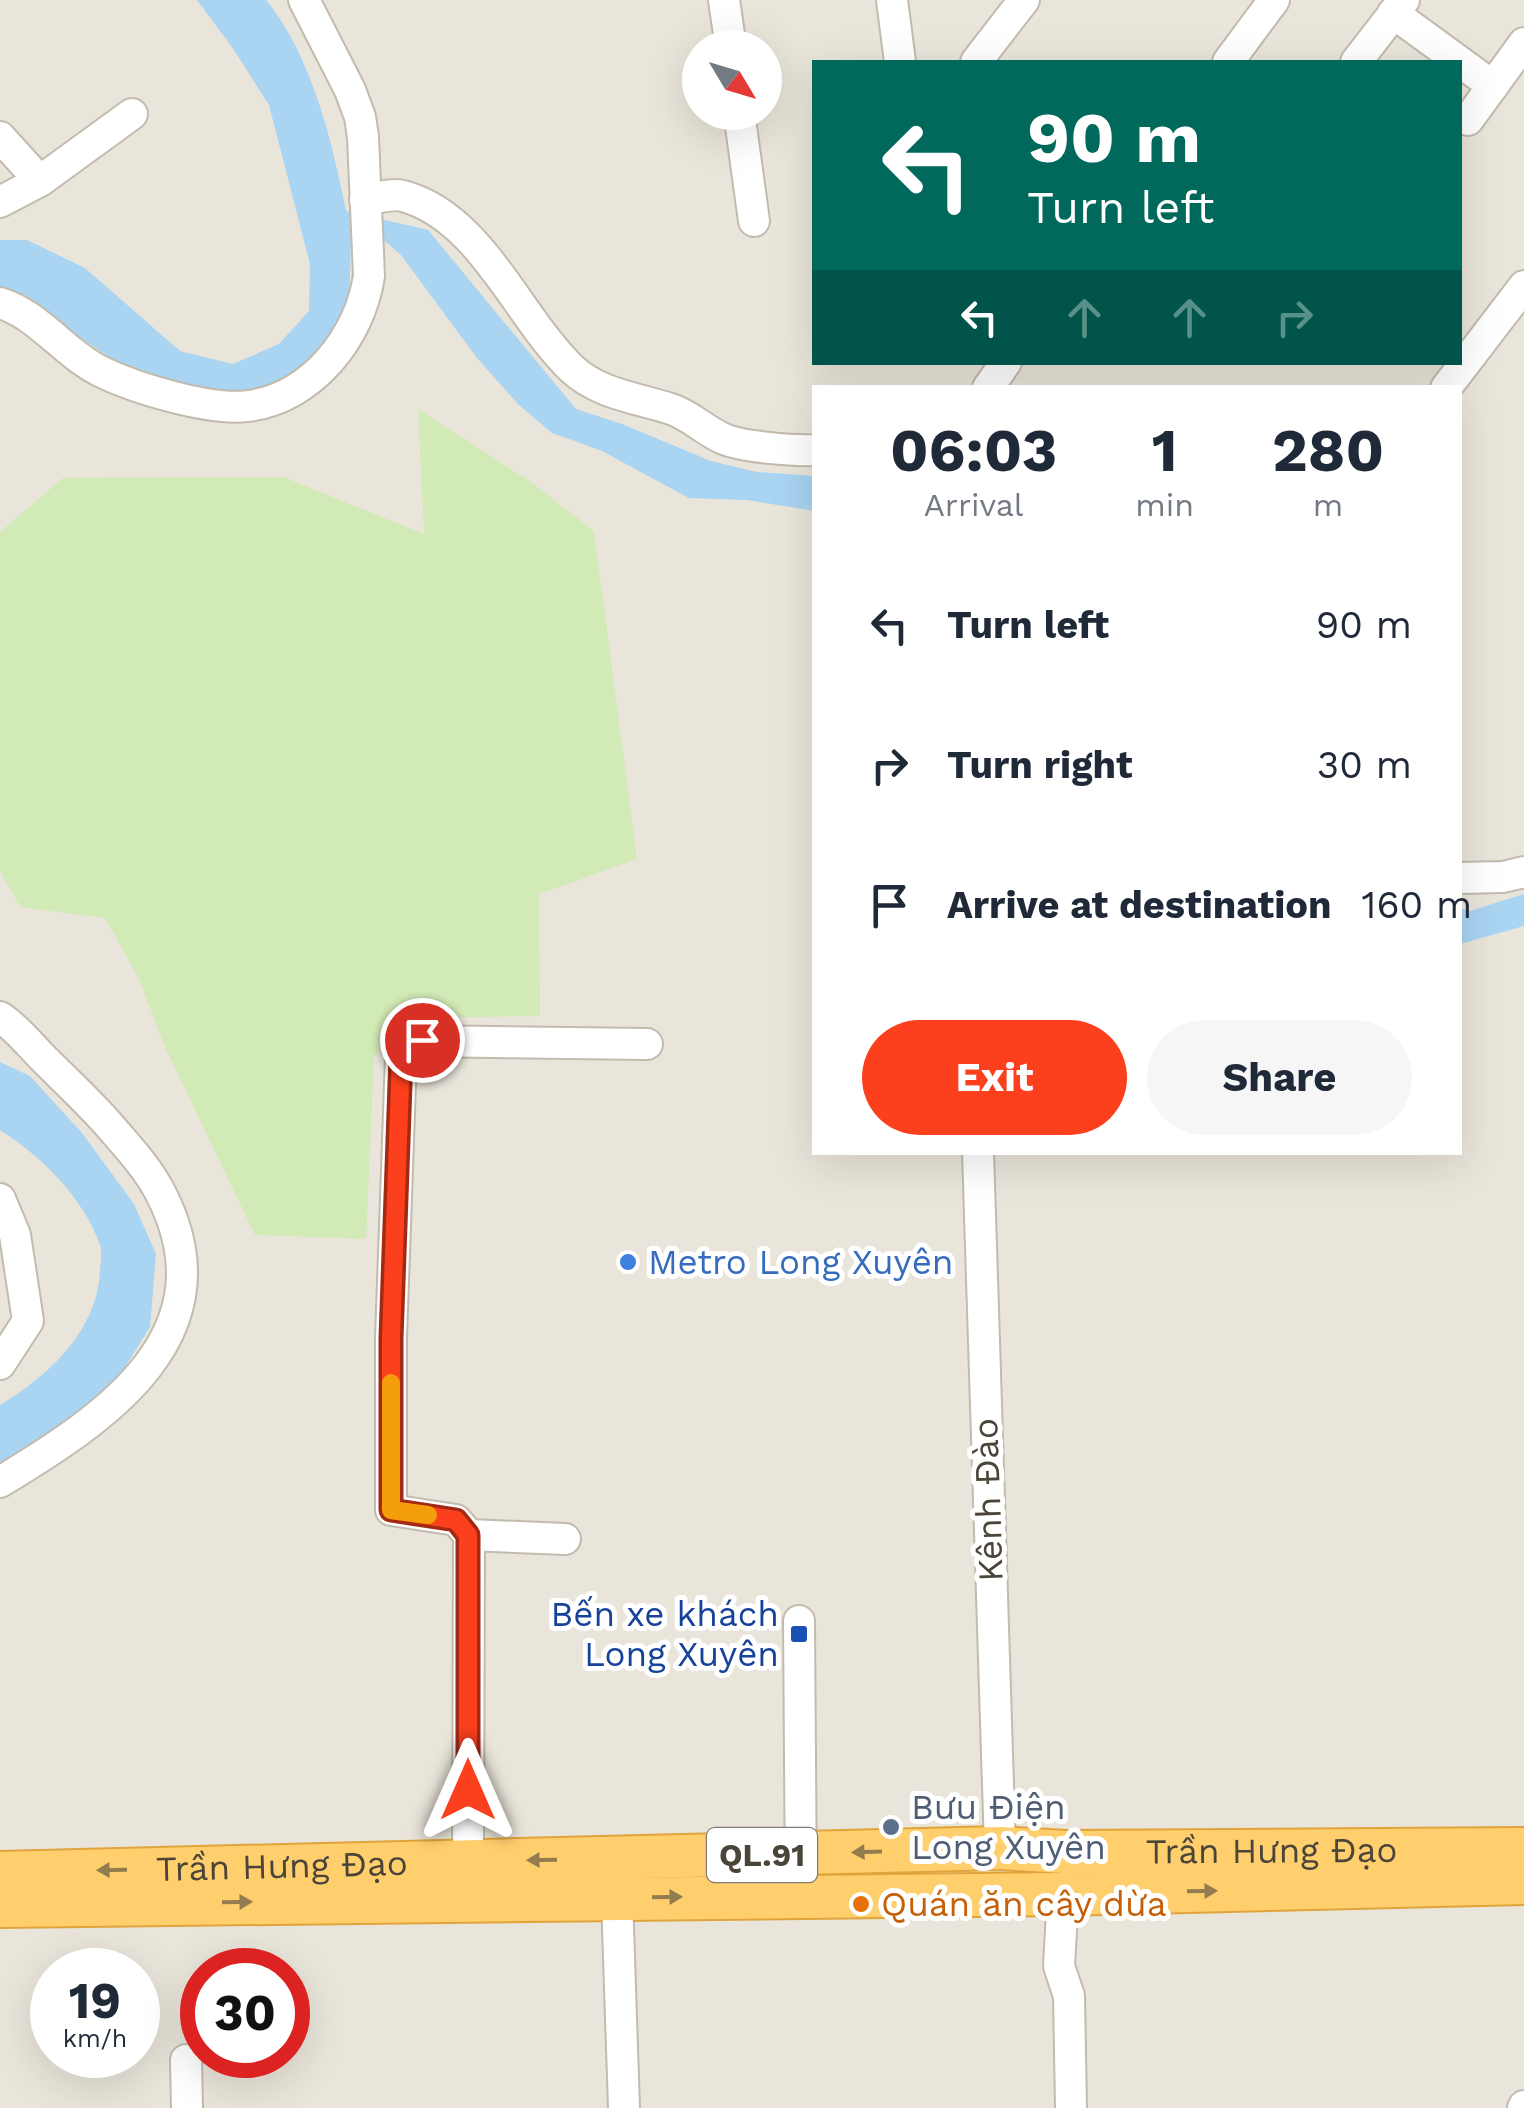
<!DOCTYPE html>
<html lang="en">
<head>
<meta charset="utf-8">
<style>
	:root { --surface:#fff; --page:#f6f6f7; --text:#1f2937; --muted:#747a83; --accent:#fc3f1d }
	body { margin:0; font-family:"Work Sans",sans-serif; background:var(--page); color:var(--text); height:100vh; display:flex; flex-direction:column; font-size:38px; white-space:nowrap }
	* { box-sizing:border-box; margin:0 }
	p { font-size:32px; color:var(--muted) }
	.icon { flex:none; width:55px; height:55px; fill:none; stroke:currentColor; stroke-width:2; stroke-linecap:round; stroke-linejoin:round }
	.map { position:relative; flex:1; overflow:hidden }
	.details { position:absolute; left:812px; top:385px; width:650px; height:770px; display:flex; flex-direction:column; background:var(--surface); border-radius:0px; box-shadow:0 10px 40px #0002 }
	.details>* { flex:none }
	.hud { position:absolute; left:812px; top:60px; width:650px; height:305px; border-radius:0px; box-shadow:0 10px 40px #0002; background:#00695c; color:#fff; overflow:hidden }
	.needle { width:65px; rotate:128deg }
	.fabs { position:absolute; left:682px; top:30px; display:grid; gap:20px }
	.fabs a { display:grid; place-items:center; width:100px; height:100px; border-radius:50%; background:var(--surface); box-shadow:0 10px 40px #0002; font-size:50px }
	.speed { position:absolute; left:30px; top:1948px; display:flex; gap:20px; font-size:50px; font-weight:700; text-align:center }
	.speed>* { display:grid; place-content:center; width:130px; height:130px; border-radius:50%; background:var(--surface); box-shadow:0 10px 40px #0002; line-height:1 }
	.speed small { font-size:25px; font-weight:400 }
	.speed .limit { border:15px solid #d22; background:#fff; color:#111 }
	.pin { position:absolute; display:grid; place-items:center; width:85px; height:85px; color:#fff; margin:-42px; border:5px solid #fff; border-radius:50%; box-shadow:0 2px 10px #0007 }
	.me { position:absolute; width:110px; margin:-55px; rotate:0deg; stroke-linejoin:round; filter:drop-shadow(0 0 8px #0008) }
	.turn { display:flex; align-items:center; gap:35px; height:210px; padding:0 50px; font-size:45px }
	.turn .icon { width:130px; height:130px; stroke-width:2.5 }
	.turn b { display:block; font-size:70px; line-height:85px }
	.lanes { display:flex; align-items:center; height:95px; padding:0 50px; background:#0003; justify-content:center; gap:50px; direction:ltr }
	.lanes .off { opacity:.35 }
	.eta { display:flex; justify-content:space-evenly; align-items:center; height:170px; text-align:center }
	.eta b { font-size:60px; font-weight:700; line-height:70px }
	.primary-button { display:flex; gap:20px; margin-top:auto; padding:20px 50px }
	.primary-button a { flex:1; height:115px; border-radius:60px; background:var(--accent); color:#fff; font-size:40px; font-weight:700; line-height:115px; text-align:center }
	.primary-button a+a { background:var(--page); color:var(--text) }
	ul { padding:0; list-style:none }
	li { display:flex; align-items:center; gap:30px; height:140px; padding:0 50px }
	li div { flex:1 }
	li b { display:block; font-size:38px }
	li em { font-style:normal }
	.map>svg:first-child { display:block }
</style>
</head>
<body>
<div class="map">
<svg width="1524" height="2108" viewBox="0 0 1524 2108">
	<rect width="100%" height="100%" fill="#f6f3ec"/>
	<!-- residential -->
	<path fill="#eae5da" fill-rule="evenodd" d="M0,0H1524V2108H0ZM700,48H765V112H700ZM815,62H1460V362H815ZM815,388H1460V1152H815ZM52,1970H138V2055H52ZM202,1970H288V2055H202Z"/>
	<!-- green -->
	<polygon fill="#d2eab5" points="418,409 531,482 594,531 637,859 539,894 540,1016 404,1018 374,1057 366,1239 255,1235 165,1047 139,979 105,918 20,907 0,871 0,532 63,478 283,477 424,534"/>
	<!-- water -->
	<g fill="#a9d4f2">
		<path d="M197,0H266C312,56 332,141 346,211L428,230L576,409L622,424L711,461L757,472L815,476V511L747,500L689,498L602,451L552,433L519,405L477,358L401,255L378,235L351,239L349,311L318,362L246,400L138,376L34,307L0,294V240H27L85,268L180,351L233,364L279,344L309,311L310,264L269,105L232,47Z"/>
		<polygon points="1524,894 1524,926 1460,944 1460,908 1470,911"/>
		<path d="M0,1062L30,1076L82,1133L134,1204L156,1254L150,1327L114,1385L66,1426L0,1472V1405C50,1375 99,1329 100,1268C101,1261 102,1252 100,1245C84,1198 40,1155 0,1130Z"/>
	</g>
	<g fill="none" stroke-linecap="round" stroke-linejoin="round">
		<defs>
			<g id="minor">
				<polyline points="724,0 731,48"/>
				<polyline points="892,0 900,62"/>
				<polyline points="1393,13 1493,86"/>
				<polyline points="976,62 1024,0"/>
				<polyline points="1228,62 1274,0"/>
				<polyline points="1356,62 1404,0"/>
				<polyline points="739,112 754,221"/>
				<polyline points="1468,120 1524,43"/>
				<polyline points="0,137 40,181 0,202"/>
				<polyline points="40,181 132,114"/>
				<path d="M365,200C377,198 392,193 403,196C481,217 517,316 572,369C599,394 637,398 671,409C690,415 705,431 724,439C743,447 793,451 815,450"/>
				<path d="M0,303C39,315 64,353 100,371C134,388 210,411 248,406C312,398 360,337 369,276L363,137L360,117L350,90L304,0"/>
				<polyline points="988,388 1006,362"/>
				<polyline points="1446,388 1524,286"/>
				<polyline points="1460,878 1503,877 1524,872"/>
				<path d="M0,1017C17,1028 30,1045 44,1059C66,1081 89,1102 109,1125C127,1146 147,1167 160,1192C234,1334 106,1418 0,1482"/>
				<polyline points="978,1152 1000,1848"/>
				<polyline points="0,1199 15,1235 28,1321 0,1364"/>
				<polyline points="469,1535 565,1539"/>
				<polyline points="799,1621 801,1895"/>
				<polyline points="468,1862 469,1535 456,1520 391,1510 391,1338 401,1056 422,1041 647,1044"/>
				<polyline points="1063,1894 1059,1966 1069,1996 1071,2108"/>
				<polyline points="617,1897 624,2108"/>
				<polyline points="186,2060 187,2108"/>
				<polyline points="1523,2108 1524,2106"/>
			</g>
			<g id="highway">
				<path id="s1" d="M0,1873L1000,1848L1065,1852L1524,1849"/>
				<polyline points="0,1906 1063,1894 1524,1883"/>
			</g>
		</defs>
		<!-- minor casing -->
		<use href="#minor" stroke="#c2bbae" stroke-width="34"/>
		<!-- highway casing -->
		<use href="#highway" stroke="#e0a43c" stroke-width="46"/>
		<!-- minor -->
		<use href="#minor" stroke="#fff" stroke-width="30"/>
		<!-- highway -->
		<use href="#highway" stroke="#ffcf6e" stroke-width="42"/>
	</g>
	<!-- one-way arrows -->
	<defs><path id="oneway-solid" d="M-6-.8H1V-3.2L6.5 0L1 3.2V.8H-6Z" transform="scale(2.5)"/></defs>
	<g fill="#937c4e">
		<use href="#oneway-solid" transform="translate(867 1852) rotate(178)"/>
		<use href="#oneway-solid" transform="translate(542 1860) rotate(179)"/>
		<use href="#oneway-solid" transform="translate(112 1870) rotate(179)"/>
		<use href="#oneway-solid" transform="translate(1202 1891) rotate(-1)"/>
		<use href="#oneway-solid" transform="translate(667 1897) rotate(-1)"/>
		<use href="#oneway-solid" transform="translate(237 1902) rotate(-1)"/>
	</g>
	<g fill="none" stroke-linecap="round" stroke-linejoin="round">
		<defs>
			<polyline id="route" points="422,1040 401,1056 391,1338 391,1510 456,1520 468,1535 468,1790"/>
		</defs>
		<!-- route casing -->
		<use href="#route" stroke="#a42913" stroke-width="25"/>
		<!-- route -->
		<use href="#route" stroke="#fc3f1d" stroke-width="18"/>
		<!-- slow -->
		<polyline stroke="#f59e0b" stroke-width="18" points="391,1383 391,1510 428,1515"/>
	</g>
	<!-- markers -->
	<circle fill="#3f7fe0" stroke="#fff" stroke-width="4" cx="628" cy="1262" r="10"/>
	<rect fill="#1a4fb4" stroke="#fff" stroke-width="4" x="789" y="1624" width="20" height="20" rx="5"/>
	<circle fill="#5c6f8a" stroke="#fff" stroke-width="4" cx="891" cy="1827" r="10"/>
	<circle fill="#e8710a" stroke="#fff" stroke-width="4" cx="861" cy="1904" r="10"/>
	<g text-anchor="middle" stroke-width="10" stroke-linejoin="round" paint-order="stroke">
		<!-- shield labels -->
		<rect fill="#fff" stroke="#817c74" stroke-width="2.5" x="707" y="1828" width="110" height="54" rx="8"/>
		<g font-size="32" font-weight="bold" fill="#4b4439">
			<text x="762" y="1866">QL.91</text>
		</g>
		<!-- shop labels -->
		<g font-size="35" fill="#366cbe" stroke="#fff" text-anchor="start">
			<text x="648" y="1274">Metro Long Xuyên</text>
		</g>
		<!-- street labels -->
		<g font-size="35" fill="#4b4439" stroke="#fff">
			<text transform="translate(988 1500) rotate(-92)" y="12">Kênh Đào</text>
			<text dy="12" stroke="none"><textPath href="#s1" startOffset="1272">Trần Hưng Đạo</textPath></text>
			<text dy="12" stroke="none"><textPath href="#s1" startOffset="282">Trần Hưng Đạo</textPath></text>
		</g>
		<!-- transit labels -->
		<g font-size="35" fill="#164399" stroke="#fff" text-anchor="end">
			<text x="779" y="1626">Bến xe khách<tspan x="779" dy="40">Long Xuyên</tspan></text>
		</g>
		<!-- service labels -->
		<g font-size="35" fill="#4e5e75" stroke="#fff" text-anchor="start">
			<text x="911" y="1819">Bưu Điện<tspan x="911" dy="40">Long Xuyên</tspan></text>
		</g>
		<!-- food labels -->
		<g font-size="35" fill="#c56008" stroke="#fff" text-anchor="start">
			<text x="881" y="1916">Quán ăn cây dừa</text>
		</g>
	</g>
</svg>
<div class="fabs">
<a><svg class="needle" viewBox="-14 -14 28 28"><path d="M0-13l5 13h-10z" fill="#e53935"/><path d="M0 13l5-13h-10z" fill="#747a83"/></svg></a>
</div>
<div class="speed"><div>19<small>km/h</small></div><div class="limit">30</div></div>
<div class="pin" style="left:422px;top:1040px;background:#d93025"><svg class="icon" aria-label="arrive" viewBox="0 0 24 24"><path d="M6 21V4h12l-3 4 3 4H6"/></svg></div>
<svg class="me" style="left:468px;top:1790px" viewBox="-20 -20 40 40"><path d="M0-17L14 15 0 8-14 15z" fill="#fc3f1d" stroke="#fff" stroke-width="4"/></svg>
<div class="hud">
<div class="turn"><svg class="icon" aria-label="left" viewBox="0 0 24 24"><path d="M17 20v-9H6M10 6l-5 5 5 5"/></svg><div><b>90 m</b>Turn left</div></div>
<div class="lanes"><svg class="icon" aria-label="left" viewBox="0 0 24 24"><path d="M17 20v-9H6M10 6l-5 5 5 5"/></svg><svg class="icon off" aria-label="ahead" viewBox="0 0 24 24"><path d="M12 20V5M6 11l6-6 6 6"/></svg><svg class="icon off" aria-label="ahead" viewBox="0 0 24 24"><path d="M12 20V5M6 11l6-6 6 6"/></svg><svg class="icon off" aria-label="right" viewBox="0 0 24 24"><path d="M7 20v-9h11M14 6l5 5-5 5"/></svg></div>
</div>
<section class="details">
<div class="eta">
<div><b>06:03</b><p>Arrival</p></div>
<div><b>1</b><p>min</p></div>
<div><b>280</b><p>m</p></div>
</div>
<ul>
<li><svg class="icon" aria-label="left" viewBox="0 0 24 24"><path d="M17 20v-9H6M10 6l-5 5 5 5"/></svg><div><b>Turn left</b></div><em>90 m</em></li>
<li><svg class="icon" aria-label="right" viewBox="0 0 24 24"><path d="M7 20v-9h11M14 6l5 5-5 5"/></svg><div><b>Turn right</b></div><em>30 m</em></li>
<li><svg class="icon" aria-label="arrive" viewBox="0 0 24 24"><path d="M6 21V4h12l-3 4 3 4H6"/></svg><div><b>Arrive at destination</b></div><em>160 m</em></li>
</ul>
<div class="primary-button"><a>Exit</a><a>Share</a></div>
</section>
</div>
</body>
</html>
